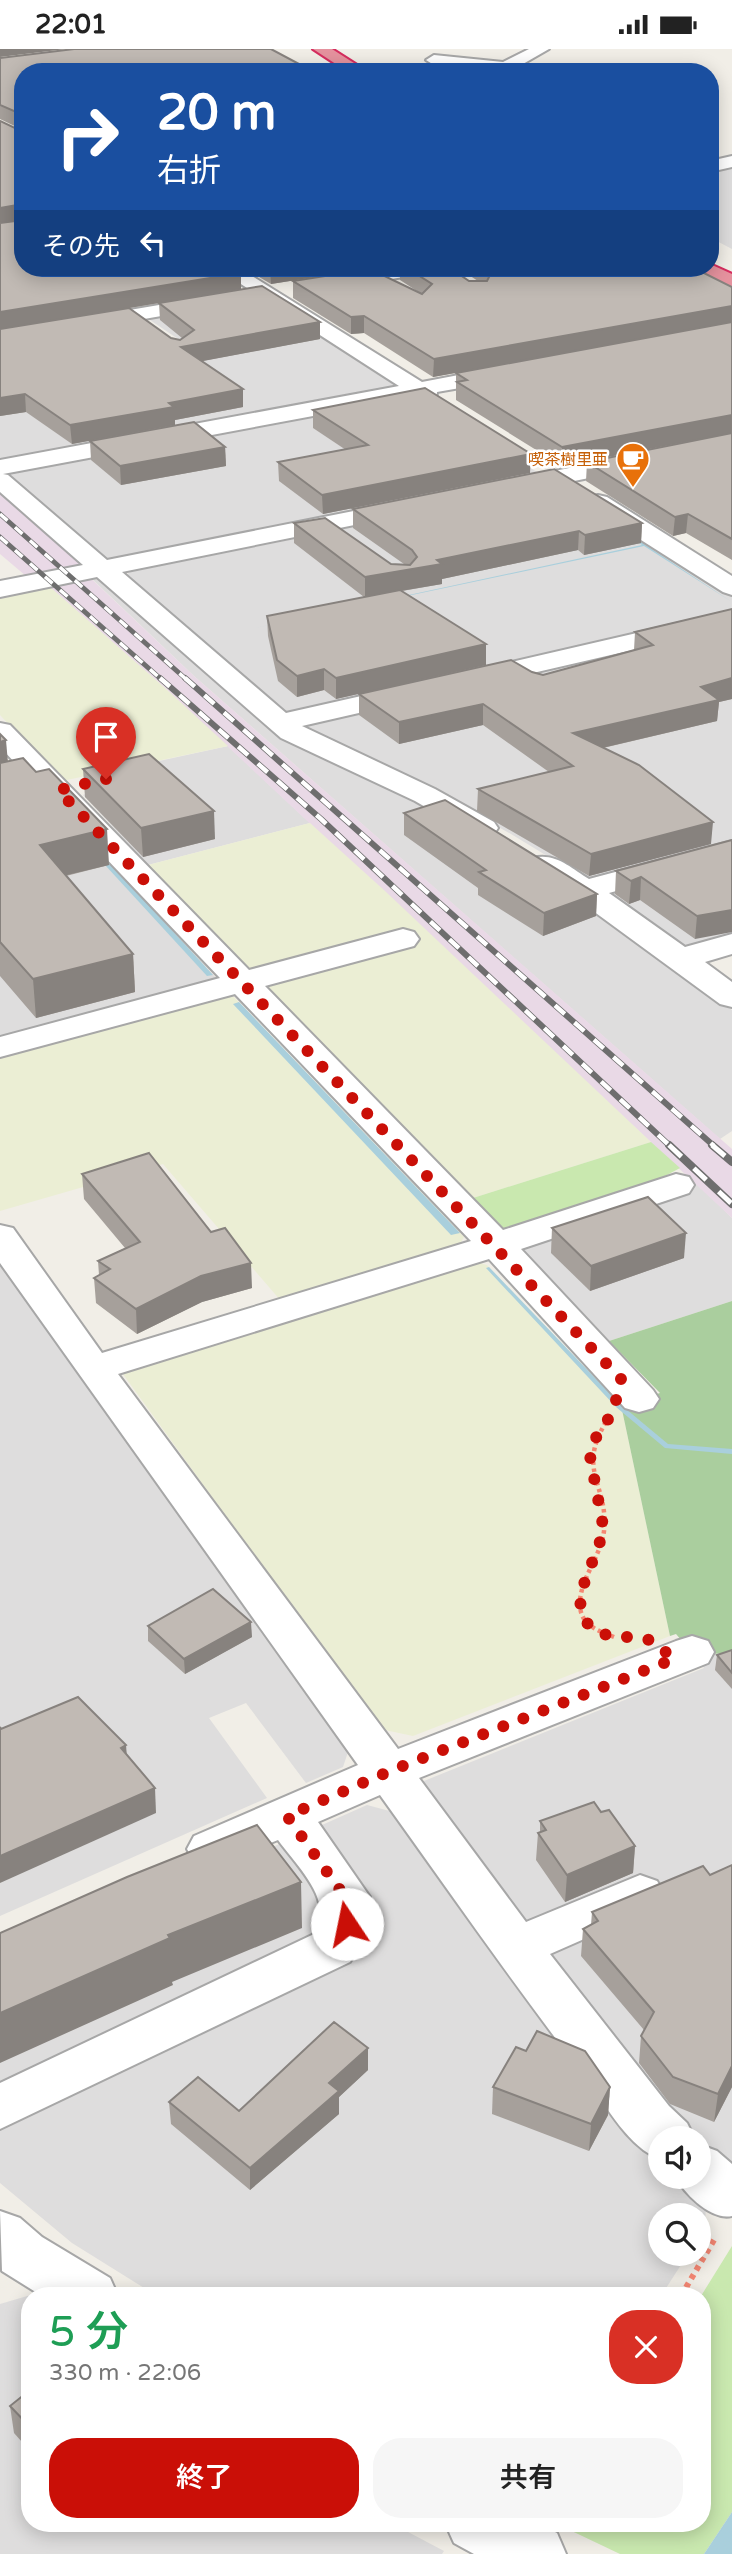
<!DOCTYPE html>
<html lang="ja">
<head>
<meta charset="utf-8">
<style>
	:root { --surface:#fff; --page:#f6f6f6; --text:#222; --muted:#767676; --accent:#ca0f07 }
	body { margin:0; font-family:"Varela Round","Noto Sans JP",sans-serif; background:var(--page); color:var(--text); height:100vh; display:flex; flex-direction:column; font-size:26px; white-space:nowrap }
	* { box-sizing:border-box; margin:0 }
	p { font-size:23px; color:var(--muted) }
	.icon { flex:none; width:38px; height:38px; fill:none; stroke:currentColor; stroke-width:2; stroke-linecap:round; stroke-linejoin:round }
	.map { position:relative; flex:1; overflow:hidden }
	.drawer { position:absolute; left:21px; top:2238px; width:690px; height:245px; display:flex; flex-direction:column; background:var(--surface); border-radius:28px; box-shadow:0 4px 18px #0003 }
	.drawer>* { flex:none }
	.banner { position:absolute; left:14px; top:14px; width:705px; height:214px; border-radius:28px; box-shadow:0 4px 18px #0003; background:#1a4fa0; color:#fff; overflow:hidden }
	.buttons { position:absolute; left:648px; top:2077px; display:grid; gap:14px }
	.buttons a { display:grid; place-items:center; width:63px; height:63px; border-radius:50%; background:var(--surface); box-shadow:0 4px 18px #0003; font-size:35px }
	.pin { position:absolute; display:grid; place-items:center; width:60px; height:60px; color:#fff; margin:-72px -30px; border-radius:50% 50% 50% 0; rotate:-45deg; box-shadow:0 0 7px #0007 }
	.pin .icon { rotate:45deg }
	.me { position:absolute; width:77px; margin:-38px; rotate:349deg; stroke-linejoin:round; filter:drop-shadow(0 0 5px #0008) }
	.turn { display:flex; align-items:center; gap:24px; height:147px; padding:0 28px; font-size:32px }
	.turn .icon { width:91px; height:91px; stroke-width:2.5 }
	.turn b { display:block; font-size:49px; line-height:60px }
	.then { display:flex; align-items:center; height:66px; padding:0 28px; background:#0003; gap:14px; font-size:26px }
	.round { display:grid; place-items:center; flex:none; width:74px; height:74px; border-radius:28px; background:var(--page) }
	.head { display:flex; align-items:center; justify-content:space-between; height:119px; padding:0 28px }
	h1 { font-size:42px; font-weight:600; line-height:52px; color:#1e9e55 }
	.action { display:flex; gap:14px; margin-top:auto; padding:14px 28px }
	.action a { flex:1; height:80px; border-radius:28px; background:var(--accent); color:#fff; font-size:28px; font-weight:600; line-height:80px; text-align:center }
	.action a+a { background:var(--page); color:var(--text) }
	.status { display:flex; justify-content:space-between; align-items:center; height:49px; padding:0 35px; background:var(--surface); direction:ltr }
	.status svg { height:19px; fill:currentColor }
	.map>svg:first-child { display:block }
</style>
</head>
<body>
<div class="status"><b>22:01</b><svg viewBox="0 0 49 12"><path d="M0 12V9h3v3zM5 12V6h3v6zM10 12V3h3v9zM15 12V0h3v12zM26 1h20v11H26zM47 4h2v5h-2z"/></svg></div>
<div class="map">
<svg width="732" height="2505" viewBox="0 0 732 2505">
	<rect width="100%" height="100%" fill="#f1eee7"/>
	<!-- residential -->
	<g fill="#dedddd">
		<polygon points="732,115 732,200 711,189 710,121"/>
		<polygon points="266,251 403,338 0,412 0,293 190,298 147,269"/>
		<polygon points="417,347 537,423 113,510 104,508 4,423"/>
		<polygon points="555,437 732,546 732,562 288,663 284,662 125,527 130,523"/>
		<polygon points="91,529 102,530 229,640 573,844 732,961 732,1082 720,1090 194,627"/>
		<polygon points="732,577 732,790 585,830 511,785 419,734 302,679 312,675"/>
		<polygon points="228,697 310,774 148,816 83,746 150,714"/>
		<polygon points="42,739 217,930 0,989 0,749"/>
		<polygon points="732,813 732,887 697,897 676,895 609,846"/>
		<polygon points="695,1133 732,1169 732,1252 609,1292 523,1202 525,1198 683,1144"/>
		<polygon points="0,1213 350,1697 343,1718 306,1734 246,1654 209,1669 267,1749 0,1867"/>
		<polygon points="732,1603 732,2113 722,2111 677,2073 419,1734 704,1619 695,1607"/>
		<polygon points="367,1756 397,1764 660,2106 660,2128 684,2128 706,2157 705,2175 698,2186 698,2166 660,2166 660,2205 688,2205 661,2247 157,2247 72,2194 0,2134 0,1919"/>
		<polygon points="34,2245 37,2247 30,2247 30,2474 393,2475 444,2502 442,2505 0,2505 0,2255"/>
	</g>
	<!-- industrial -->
	<polygon fill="#e9d9e6" points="0,442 84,513 80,519 194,627 732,1100 732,1169 165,639 50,538 26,527 0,505"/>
	<!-- farmland -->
	<g fill="#ebeed4">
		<polygon points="50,538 165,639 228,697 62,732 0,666 0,550"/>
		<polygon points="310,774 385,842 651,1093 473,1149 264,937 411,897 395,882 248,921 148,816"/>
		<polygon points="232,946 464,1188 458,1198 281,1252 163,1115 0,1162 0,1008"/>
		<polygon points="476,1213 487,1216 621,1356 670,1587 413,1687 380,1680 120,1321"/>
	</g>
	<!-- grass -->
	<g fill="#c9e8af">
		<polygon points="651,1093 680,1119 654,1133 509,1181 500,1178 473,1149"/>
		<polygon points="732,2197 732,2463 704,2505 620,2505 557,2475 702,2474 701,2247"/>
	</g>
	<!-- forest -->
	<polygon fill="#aace9e" points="732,1252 732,1603 695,1607 676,1585 670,1587 621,1356 660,1344 609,1292"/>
	<!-- water -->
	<g fill="#a9cfdc">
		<polygon points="559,439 732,553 644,497 208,589 642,496 555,440"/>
		<polygon points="44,742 213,926 207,927 38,743"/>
		<polygon points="239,953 460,1184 451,1186 233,955"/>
		<polygon points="489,1218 620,1355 668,1395 732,1400 732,1405 665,1399 616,1358 486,1219"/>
		<polygon points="732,2463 732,2505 704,2505"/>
	</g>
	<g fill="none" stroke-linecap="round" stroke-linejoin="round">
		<defs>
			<g id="minor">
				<polygon points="529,0 549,0 509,23 434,16 426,11 434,6 503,13"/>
				<polygon points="732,107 732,118 710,123 710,112"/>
				<polygon points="216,219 239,219 422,333 506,317 517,324 506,331 437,343 436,351 428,353 415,348 3,425 8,426 107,511 404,452 413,454 416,459 413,464 404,466 122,523 286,664 410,636 420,638 424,644 420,650 302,677 435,740 494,773 498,779 494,785 483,788 472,785 415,752 281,689 97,528 0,548 0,532 83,516 0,443 0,411 399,337"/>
				<polygon points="387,219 432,219 422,225 330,240 320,234 330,228"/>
				<polygon points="212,247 219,249 222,253 219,257 0,295 0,283"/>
				<polygon points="732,386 732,400 515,444 507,442 503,437 507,432 515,430"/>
				<polygon points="598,446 607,448 732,527 732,546 723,543 589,458 586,453 589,448"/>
				<polygon points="732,562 732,578 472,638 462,636 458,630 462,624 472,622"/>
				<path d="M0,674L10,676L249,921L403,880L414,883L419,890L414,897L265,937L503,1181L676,1125L689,1128L694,1136L689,1144L521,1200L653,1341L659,1350L653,1359L639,1363L625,1359L489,1210L118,1325L398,1700L676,1592L692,1587L708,1592L714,1603L708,1614L419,1729L526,1873L640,1826L657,1832L665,1845L657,1858L550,1905L669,2057L687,2074L695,2090H660V2110C629,2099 607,2058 588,2032C516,1939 449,1842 380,1746L318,1773L370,1848L372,1876L350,1913L0,2080V2034L314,1885C336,1853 297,1817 278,1791L211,1818L194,1813L187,1800L194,1787L358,1716L0,1214V1176L13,1179L102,1304L471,1192L235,945L0,1008V988L220,929L0,698Z"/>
				<path d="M732,792V810L609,844L685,898L732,885V905L705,913L732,933V958L720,955L574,848L533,821L529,815L533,809C555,803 571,819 589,830Z"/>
				<path d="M698,2095L717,2102L732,2115V2167C712,2172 684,2145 676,2128H698Z"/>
				<polygon points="0,2162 20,2169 42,2188 110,2229 118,2247 42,2247 2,2222"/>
				<polygon points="445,2474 537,2474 557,2484 566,2505 474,2505 454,2494"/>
			</g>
			<g id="highway">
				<polygon points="313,0 332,0 368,23 348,23"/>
				<polygon points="710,215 732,225 732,239 693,219 710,219"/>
			</g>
		</defs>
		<!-- minor casing -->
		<use href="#minor" stroke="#a7a7a7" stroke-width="4"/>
		<!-- highway casing -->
		<use href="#highway" stroke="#d62d5f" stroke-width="4"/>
		<!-- path-far1 -->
		<path stroke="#f58773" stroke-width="4.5" stroke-dasharray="3.5 3.5" stroke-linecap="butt" d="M606,1373C576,1422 609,1436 604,1482C601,1508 578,1532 580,1558C582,1577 599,1582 614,1588"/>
		<!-- path -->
		<polyline stroke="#f58773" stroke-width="6" stroke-dasharray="5 5" stroke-linecap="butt" points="681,2247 714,2191"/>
		<!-- minor -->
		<use href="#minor" fill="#fff" fill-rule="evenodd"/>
		<!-- highway -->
		<use href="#highway" fill="#e5929e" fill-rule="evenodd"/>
		<defs>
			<g id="rail-far2">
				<polyline points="0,465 187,631"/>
				<polyline points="0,488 162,631"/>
			</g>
			<g id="rail-far1">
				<polyline points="160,629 321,770 670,1097"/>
				<polyline points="185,629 714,1097"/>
			</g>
			<g id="rail">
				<polyline points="669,1096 732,1155"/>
				<polyline points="712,1096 732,1113"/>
			</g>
		</defs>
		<!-- rail-far2 casing -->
		<use href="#rail-far2" stroke="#6e6e6e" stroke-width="5"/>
		<!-- rail-far1 casing -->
		<use href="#rail-far1" stroke="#6e6e6e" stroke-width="6"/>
		<!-- rail casing -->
		<use href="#rail" stroke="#6e6e6e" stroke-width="8"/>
		<!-- rail-far2 -->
		<use href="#rail-far2" stroke="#fff" stroke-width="3.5" stroke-dasharray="10" stroke-linecap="butt"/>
		<!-- rail-far1 -->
		<use href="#rail-far1" stroke="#fff" stroke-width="4.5" stroke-dasharray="13" stroke-linecap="butt"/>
		<!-- rail -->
		<use href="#rail" stroke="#fff" stroke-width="5" stroke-dasharray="17" stroke-linecap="butt"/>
	</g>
	<!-- wall -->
	<g fill="#a6a09b" fill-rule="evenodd">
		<polygon points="0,9 23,23 23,81 0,70"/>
		<path d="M0,72L241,224V240L320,290L202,312L243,358L175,371V376L72,395L26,363L0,367ZM159,254L160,271L182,289L180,291L171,289L104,263Z"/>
		<polygon points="244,219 372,219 271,235"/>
		<polygon points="400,219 450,219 469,232 478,232 458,219 694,219 562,417 456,351 456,324 512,314 433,328 364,284 351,285 293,249 293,232 420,244 400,231"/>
		<polygon points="313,361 530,424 323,465 279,432 278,413 346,401 313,379"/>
		<polygon points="732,384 732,511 686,484 673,487 586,432 587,413"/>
		<polygon points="90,392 225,398 226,417 121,436 91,411"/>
		<polygon points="353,460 642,474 641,494 584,506 578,501 442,530 442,535 402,542 486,595 486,616 336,650 324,641 297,648 278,632 268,587 267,567 364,548 294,494 294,474 391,515 404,515 353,479"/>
		<polygon points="732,560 732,650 719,653 717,672 603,699 711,795 589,827 477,762 478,740 549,723 483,676 399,695 359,666 359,645 532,623 543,626 634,601 635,583"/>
		<polygon points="0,685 8,713 109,816 66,827 133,905 135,943 36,969 0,927"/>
		<polygon points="83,720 215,790 143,808 85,748"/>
		<polygon points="404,764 597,845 596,867 543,887 478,846 478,839 404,786"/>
		<polygon points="732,791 695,890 640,851 629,855 615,845 616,822"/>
		<polygon points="82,1125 252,1239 202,1253 137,1285 96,1254 94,1229 99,1226 98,1212 125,1199 84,1150"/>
		<polygon points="552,1179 684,1209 590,1242 551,1204"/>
		<polygon points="148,1577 252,1588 185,1625 148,1592"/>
		<polygon points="732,1601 732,1640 715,1621 717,1606"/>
		<polygon points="601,1763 635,1797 633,1824 565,1853 536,1811 538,1784 540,1783 540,1772"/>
		<polygon points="732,1816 732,2038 714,2073 670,2055 639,2014 641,1987 644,1981 581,1907 583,1880 591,1876 592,1863 710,1826"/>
		<polygon points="368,1999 368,2021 339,2048 339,2065 250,2141 171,2075 169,2053 239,2062"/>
		<polygon points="493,2038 610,2038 608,2066 589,2102 492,2065"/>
		<polygon points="30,2341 30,2402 14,2384 10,2357"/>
	</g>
	<!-- shaded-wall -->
	<g fill="#87827e">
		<polygon points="0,0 66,0 0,8"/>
		<polygon points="23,155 23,171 0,175 0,159"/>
		<polygon points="270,219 372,219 271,235"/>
		<polygon points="241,224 241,240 0,281 0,263"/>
		<polygon points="732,257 732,274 433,328 434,310"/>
		<polygon points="364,267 364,284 351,285 351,268"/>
		<polygon points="320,273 320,290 182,316 181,298"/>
		<polygon points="243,340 243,358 175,371 175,376 72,395 70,376 169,354"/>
		<polygon points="25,345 26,363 0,367 0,349"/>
		<polygon points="732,366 732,384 562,417 562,398"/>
		<polygon points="225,398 226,417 121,436 120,417"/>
		<polygon points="531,405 530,424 323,465 322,446"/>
		<polygon points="688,465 686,484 673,487 675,468"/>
		<polygon points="642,474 641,494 584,506 585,486"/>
		<polygon points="579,482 578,501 442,530 442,535 365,548 365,528 437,511"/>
		<polygon points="486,595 486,616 336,650 336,629"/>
		<polygon points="324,620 324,641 297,648 297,627"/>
		<polygon points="732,629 732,650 719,653 717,672 572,706 573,684 701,638"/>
		<polygon points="483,655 483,676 399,695 399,673"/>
		<polygon points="6,691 9,726 0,729 0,693"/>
		<polygon points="214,762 215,790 143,808 141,779"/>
		<polygon points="713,773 711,795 589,827 591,805"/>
		<polygon points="107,780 109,816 42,832 40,796"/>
		<polygon points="641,828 640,851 629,855 631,832"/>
		<polygon points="597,845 596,867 543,887 544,864"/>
		<polygon points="732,861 732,883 695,890 697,867"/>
		<polygon points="133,905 135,943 36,969 33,930"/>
		<polygon points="686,1184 684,1209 590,1242 591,1217"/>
		<polygon points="251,1214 252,1239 202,1253 137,1285 136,1260 201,1227"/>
		<polygon points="251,1573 252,1588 185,1625 184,1610"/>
		<polygon points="126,1696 128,1721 121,1699"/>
		<polygon points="155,1739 156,1764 0,1834 0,1807"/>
		<polygon points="635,1797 633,1824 565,1853 567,1826"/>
		<polygon points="301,1833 302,1879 172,1933 173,1936 0,2014 0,1964 168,1886"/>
		<polygon points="368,1999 368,2021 339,2048 339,2065 250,2141 250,2119 329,2034"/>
		<polygon points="732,2017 732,2038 714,2073 718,2045"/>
		<polygon points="610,2038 608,2066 589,2102 591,2075"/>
	</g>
	<!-- building -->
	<g fill="#c1bab4" stroke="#87827e" stroke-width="2">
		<polygon points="74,0 271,0 314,23 23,23 23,66 0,56 0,9"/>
		<polygon points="0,72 21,82 23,81 23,155 0,159"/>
		<polygon points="23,171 23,219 234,219 241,224 0,263 0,174"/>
		<polygon points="407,219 450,219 469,232 487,232 490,226 487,221 484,219 694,219 732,238 732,257 434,310 364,267 351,268 293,232 370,220 422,245 432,235"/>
		<polygon points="262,237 320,273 181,298 243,340 169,354 174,358 70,376 25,345 0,349 0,280 129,259 171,289 180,291 194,281 159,254"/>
		<polygon points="732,273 732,366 562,398 457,333 467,331 456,324"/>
		<polygon points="425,339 531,405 322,446 278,413 368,396 313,361"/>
		<polygon points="194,373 225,398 120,417 90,392"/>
		<polygon points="732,384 732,490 688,465 675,468 587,413"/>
		<polygon points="554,420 642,474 585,486 579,482 437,511 442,515 365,528 294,474 325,469 391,515 410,516 417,508 412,501 353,460"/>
		<polygon points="400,541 486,595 336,629 324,620 297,627 277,611 267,567"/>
		<polygon points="732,560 732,629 701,638 719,651 573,684 639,716 713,773 591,805 478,740 573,717 483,655 399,673 359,645 511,611 532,623 543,626 653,596 635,583"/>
		<polygon points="0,685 6,691 0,693"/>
		<polygon points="149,705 214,762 141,779 83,720"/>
		<polygon points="23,709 36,723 49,720 107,780 40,796 133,905 33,930 0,893 0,714"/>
		<polygon points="445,751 597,845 544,864 479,823 486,821 404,764"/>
		<polygon points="732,791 732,861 697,867 641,828 631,832 616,822"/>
		<polygon points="149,1104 211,1183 225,1179 251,1214 201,1227 136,1260 94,1229 110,1220 98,1212 140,1193 82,1125"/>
		<polygon points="648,1148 686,1184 591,1217 552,1179"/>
		<polygon points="213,1540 251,1573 184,1610 148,1577"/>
		<polygon points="732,1601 732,1624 717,1606"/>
		<polygon points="78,1648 126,1696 121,1699 155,1739 0,1807 0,1678 1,1680"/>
		<polygon points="594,1753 601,1763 609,1761 635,1797 567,1826 538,1784 546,1781 540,1772"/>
		<polygon points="257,1776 301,1833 168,1886 170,1889 0,1964 0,1884 127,1828"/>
		<polygon points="732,1816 732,2017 718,2045 673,2028 641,1987 654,1963 583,1880 598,1872 592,1863 703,1817 710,1826"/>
		<polygon points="334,1973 368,1999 329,2034 339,2042 250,2119 169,2053 198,2028 239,2062"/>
		<polygon points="537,1982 585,2002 610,2038 591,2075 493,2038 516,1998 526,2002"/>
		<polygon points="30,2341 30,2378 10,2357"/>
	</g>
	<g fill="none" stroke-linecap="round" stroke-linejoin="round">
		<!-- route -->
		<polyline stroke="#ca0f07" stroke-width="12" stroke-dasharray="0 21.6" points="106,730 58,741 621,1330 613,1364 598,1383 590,1407 604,1482 582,1540 580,1559 587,1574 601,1585 651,1591 674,1610 390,1722 287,1767 345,1848 347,1875"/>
	</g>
	<!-- icons -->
	<defs>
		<symbol id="cafe-pin" viewBox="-11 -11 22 30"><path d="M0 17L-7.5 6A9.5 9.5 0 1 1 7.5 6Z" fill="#e8710a" stroke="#fff"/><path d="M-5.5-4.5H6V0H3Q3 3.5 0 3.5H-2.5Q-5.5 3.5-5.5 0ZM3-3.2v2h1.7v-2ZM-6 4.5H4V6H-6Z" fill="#fff"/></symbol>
	</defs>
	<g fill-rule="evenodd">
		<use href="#cafe-pin" x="614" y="391" width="38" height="52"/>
	</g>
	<g text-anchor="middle" stroke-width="5" stroke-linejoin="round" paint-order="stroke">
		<!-- far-food labels -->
		<g font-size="16" fill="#c56008" stroke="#fff" text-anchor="end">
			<text x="608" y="416">喫茶樹里亜</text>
		</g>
	</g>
</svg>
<div class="buttons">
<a><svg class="icon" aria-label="sound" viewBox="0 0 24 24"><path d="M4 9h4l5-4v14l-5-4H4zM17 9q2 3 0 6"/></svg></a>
<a><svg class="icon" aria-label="search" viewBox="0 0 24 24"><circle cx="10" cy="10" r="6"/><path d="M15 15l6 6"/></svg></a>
</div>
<div class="pin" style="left:106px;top:730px;background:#d93025"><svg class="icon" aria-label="arrive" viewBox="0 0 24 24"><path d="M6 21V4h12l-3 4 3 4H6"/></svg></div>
<svg class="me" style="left:347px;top:1875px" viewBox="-20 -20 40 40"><circle r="19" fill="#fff"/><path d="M0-13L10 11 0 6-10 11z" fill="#ca0f07"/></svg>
<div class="banner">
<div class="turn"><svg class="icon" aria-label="right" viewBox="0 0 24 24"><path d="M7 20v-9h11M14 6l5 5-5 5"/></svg><div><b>20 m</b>右折</div></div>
<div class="then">その先<svg class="icon" aria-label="left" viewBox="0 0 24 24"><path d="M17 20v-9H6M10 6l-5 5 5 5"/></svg></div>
</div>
<section class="drawer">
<div class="head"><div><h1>5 分</h1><p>330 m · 22:06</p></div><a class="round" style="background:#d93025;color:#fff"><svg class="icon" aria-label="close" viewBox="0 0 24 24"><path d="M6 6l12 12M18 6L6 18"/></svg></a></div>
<div class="action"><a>終了</a><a>共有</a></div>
</section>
</div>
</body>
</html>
